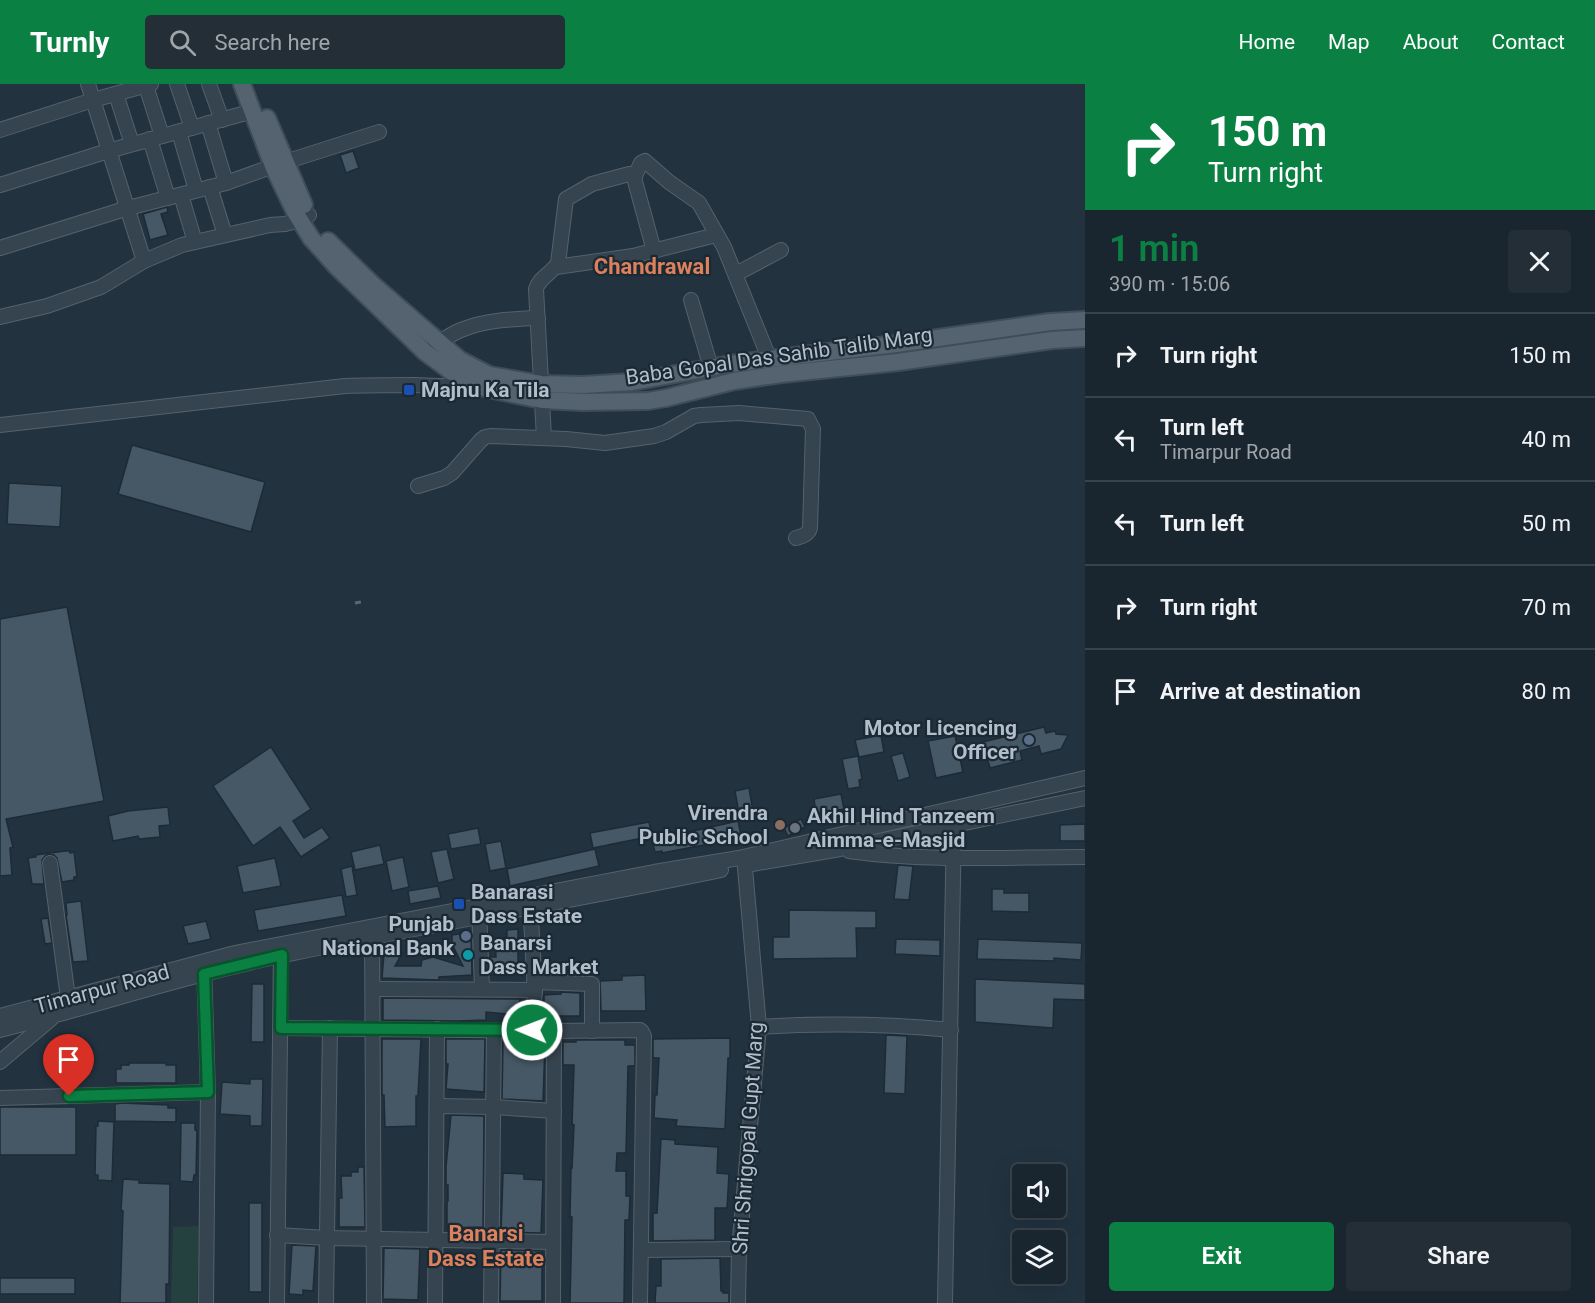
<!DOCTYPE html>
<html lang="en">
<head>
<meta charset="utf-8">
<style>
	:root { --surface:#1a262f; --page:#232e37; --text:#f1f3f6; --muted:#9fa5aa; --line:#38434b; --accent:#0b8043 }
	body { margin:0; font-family:Roboto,sans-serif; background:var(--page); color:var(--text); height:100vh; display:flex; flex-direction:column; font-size:22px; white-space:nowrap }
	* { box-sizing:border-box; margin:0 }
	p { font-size:20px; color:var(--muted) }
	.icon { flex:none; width:33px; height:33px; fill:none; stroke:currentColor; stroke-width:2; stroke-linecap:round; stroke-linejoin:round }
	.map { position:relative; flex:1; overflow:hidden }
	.drawer { display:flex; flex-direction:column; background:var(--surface); width:510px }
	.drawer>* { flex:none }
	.banner { background:#0b8043; color:#fff; overflow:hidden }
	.fabs { position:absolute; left:1012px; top:1080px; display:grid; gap:12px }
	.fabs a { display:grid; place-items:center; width:54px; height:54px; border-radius:6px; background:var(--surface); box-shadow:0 6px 24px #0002,0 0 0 2px var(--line); font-size:30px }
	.pin { position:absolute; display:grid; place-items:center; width:51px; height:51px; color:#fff; margin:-62px -26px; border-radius:50% 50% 50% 0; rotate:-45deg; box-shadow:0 0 6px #0007 }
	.pin .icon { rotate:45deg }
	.me { position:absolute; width:66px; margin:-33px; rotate:271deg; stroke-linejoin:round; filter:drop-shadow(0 0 4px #0008) }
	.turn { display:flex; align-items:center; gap:21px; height:126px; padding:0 24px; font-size:27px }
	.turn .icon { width:78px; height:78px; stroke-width:2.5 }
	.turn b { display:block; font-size:42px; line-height:51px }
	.round { display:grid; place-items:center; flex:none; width:63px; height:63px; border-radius:6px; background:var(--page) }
	.summary { display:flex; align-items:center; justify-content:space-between; height:102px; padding:0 24px }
	h1 { font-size:36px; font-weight:600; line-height:45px; color:var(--accent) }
	.action { display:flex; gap:12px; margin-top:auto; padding:12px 24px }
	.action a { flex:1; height:69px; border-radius:6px; background:var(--accent); color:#fff; font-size:24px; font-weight:600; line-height:69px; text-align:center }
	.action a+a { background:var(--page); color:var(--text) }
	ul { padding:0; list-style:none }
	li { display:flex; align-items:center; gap:18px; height:84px; padding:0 24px; border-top:2px solid var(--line) }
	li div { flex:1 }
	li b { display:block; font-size:22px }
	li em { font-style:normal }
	header { display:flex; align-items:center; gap:36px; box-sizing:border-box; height:84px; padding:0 30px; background:var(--accent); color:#fff }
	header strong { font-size:28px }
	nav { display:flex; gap:33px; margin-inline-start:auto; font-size:21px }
	.search { width:420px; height:54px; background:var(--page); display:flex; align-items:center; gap:15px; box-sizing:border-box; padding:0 21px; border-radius:6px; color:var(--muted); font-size:22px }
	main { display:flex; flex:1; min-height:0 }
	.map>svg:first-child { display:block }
</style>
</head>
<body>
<header>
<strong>Turnly</strong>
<div class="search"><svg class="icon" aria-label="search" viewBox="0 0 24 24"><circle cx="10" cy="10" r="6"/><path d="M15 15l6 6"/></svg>Search here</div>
<nav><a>Home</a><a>Map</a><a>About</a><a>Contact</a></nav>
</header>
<main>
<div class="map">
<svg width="1085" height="1219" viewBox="0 0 1085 1219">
	<rect width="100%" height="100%" fill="#22323f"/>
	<!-- green -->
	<polygon fill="#24403f" points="199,1142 197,1219 171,1219 173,1143"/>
	<!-- building -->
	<g fill="#465865" stroke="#1d2b36" stroke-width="1.5">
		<polygon points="353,67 359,84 346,89 340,71"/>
		<polygon points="167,123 168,128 161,130 168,151 150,156 143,130"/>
		<polygon points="132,361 265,398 251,448 118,410"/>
		<polygon points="9,399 62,402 60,443 7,440"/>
		<polygon points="67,523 104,717 6,735 13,763 10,764 12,791 0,792 0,535"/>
		<polygon points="1044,643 1046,649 1055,647 1056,650 1068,651 1061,665 1041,670 1039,662 1020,667 1022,676 990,684 983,658"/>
		<polygon points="881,651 884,668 859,673 855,656"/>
		<polygon points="955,652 963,688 936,694 928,657"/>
		<polygon points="271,663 311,725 293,737 304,754 322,743 330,754 301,773 280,743 253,762 213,702"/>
		<polygon points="903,669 910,693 898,697 891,672"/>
		<polygon points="858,672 862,695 859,696 860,703 848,705 842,675"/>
		<polygon points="749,704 754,733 740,735 735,707"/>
		<polygon points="841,710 844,725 816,730 814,715"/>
		<polygon points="168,723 170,741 159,742 160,753 139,755 138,752 113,757 108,732 128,727"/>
		<polygon points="801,735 805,743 788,752 784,744"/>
		<polygon points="738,737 741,751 734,752 735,755 662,769 662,767 655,768 652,756"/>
		<polygon points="649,738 652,752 593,764 590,749"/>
		<polygon points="1085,740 1085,757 1060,757 1060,741"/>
		<polygon points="478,744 481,760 451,765 448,750"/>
		<polygon points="501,757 506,784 490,787 485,760"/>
		<polygon points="380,761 384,780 355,786 351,768"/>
		<polygon points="447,765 454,795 438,799 431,768"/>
		<polygon points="595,765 599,782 510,802 507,785"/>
		<polygon points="65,767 70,767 70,769 74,768 77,793 74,793 74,796 62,798 57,774 54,771 49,770 45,772 42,776 44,800 32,800 28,774 36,773 35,771"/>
		<polygon points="403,773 409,803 392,807 386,777"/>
		<polygon points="275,774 281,802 243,809 237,782"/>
		<polygon points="898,781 913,782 909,816 894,815"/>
		<polygon points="352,782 357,811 346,813 341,785"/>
		<polygon points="438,802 441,814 410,820 408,807"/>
		<polygon points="992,805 1004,805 1004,809 1029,809 1029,828 992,827"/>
		<polygon points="342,811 346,832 258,847 254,826"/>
		<polygon points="81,817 88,877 73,878 66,831 67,831 66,819"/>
		<polygon points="789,826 876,827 876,844 856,844 857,874 773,875 773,853 789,853"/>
		<polygon points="48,834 52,859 45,860 41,835"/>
		<polygon points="206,837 211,855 188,860 183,842"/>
		<polygon points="518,845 518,890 490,891 490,873 496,873 495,854 507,854 507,846"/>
		<polygon points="471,848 472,891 439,893 439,896 382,894 384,870 402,869 395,882 421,882 422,876 433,873 463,882 452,860 452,851"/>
		<polygon points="896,855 940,856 940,872 895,870"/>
		<polygon points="978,855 1082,859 1081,876 1054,874 1054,877 977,875"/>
		<polygon points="645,891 646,927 601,927 600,897 622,896 622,892"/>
		<polygon points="975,895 1085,900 1085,916 1054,915 1053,944 975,938"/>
		<polygon points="252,900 264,900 264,958 251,958"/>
		<polygon points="561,908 580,909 580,932 560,932 560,935 544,936 544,911 561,910"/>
		<polygon points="383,914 520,915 518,931 486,928 486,936 457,937 383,936"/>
		<polygon points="886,951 907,952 905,1010 884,1009"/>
		<polygon points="730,954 730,974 728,974 725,1045 676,1042 677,1036 654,1034 655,1011 657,1011 659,974 653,974 653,955"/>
		<polygon points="382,955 421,955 418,1012 416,1012 416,1042 385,1043 384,1011 382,1011"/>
		<polygon points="446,955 485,955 484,1008 446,1005 448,980 446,980"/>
		<polygon points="576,956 625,956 625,961 635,961 635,982 628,982 626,1069 617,1069 616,1087 626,1087 626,1112 630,1112 629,1136 625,1136 624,1219 570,1219 572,1133 570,1133 571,1084 572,1084 574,1041 572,1040 574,981 563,981 563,958 576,958"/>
		<polygon points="503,958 545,960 543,1017 502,1015"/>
		<polygon points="129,979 166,979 166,981 176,981 176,999 116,999 116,985 121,985 121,981 129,981"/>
		<polygon points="250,995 263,995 262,1042 250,1042 250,1032 220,1030 222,998 250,1000"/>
		<polygon points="122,1019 168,1021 168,1024 176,1024 176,1038 115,1037 115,1020"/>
		<rect x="0" y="1023" width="76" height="48"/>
		<polygon points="451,1031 484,1032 483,1143 447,1144 447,1118 448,1117 448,1101 446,1101 446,1083"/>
		<polygon points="98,1037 114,1038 112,1097 98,1096 98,1091 95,1091 96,1042 98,1042"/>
		<polygon points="181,1039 195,1039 195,1046 197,1047 196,1091 194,1091 193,1098 180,1097"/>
		<polygon points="661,1055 675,1056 675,1060 718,1063 717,1089 729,1090 727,1124 715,1124 715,1156 653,1157 653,1129 657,1129"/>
		<polygon points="358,1083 364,1083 365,1143 339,1143 339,1114 342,1114 341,1092 351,1092 351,1088 358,1088"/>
		<polygon points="503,1089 524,1090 524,1095 543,1096 541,1149 501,1148"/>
		<polygon points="123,1095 139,1096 139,1099 170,1100 169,1200 166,1200 166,1219 120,1219 123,1127 121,1126"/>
		<rect x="249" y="1119" width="13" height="89"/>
		<polygon points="292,1161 316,1162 313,1207 303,1206 303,1211 289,1210"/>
		<polygon points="384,1164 420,1165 418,1216 383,1215"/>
		<polygon points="501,1166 542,1167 542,1217 500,1217"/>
		<polygon points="720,1174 721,1207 723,1207 723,1209 729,1209 729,1219 655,1219 656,1202 661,1202 661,1175"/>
		<rect x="0" y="1194" width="75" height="16"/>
	</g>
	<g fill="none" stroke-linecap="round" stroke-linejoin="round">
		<defs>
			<g id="minor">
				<polyline points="88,0 144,177"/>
				<polyline points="177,0 192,44"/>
				<polyline points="209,0 222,36"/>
				<polyline points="146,2 162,52"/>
				<polyline points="116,10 132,60"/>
				<polyline points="208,39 226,99"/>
				<polyline points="0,46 93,16 151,0"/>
				<polyline points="179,48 196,106"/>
				<polyline points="150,55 168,114"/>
				<polyline points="635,92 641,79 645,77 669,98 699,119 724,163 765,264 770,275"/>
				<polyline points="0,101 108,67 253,27"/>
				<polyline points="210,103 225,151"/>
				<polyline points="181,111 195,158"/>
				<polyline points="0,164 128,124 226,99 285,78 379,48"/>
				<polyline points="556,183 633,172 716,151"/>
				<polyline points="736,190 781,166"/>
				<polyline points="691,216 711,284"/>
				<polyline points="0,233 47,222 101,203 144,177 182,161 270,141 285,140 299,136 309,131"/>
				<path d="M432,263C441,257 451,250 461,246C485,236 512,235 538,234"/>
				<path d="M0,341L345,302C368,301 392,301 415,301C435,302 457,304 476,297"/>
				<path d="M544,354L536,205C539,194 552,189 558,179L566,115L592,100L629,90H633L654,167"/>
				<path d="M418,402L444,394L452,389L481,356L485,353L490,352L566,355L605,359L654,352L666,348L694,332L701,331L739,329L808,335L813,345L810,444C808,451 802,452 796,454"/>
				<path d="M849,767C927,778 1007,773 1085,773"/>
				<polyline points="50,779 68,914"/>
				<polyline points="752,780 840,765 1085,714"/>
				<polyline points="530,817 535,906 532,946"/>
				<polyline points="479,824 482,905"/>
				<polyline points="372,846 374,1219"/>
				<polyline points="204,882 208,1008 206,1219"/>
				<polyline points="534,898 592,900 592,947"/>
				<polyline points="373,905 535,906"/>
				<polyline points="0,932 235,869 654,788 739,774 1085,694"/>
				<path d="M759,943C823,939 887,940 951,946"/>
				<polyline points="281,944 554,947 640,946 642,948 644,952 640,1219"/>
				<path d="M0,946C98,921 194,889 294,869C436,839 579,816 721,786"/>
				<polyline points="0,978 51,935"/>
				<polyline points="0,1014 208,1008"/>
				<polyline points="437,1022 494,1023 554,1027"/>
				<polyline points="277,1151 327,1154 553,1158"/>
				<polyline points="641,1166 739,1165"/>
				<polyline points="277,1219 281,865"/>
				<polyline points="326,1219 330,944"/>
				<polyline points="435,1219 437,945"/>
				<polyline points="491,1219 494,946"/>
				<polyline points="553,1219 554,947"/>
				<polyline points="738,1219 739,1165 759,943 744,773"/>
				<polyline points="945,1219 954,741"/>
			</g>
			<g id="major">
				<polyline points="242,0 273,82 295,128 311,154 337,183 425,268 452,288 470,299 484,304 542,316 583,318 648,317 666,314 734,297 781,290 898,278 1052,256 1085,254"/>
				<polyline points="267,34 304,121"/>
				<polyline points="328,157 371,199 460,276 489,291 541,300 583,301 632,298 731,280 770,275 896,260 1050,238 1085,236"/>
			</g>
		</defs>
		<!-- minor casing -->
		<use href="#minor" stroke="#54626d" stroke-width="16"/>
		<!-- major casing -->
		<use href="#major" stroke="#3f4d58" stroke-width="20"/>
		<!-- minor -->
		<use href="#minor" stroke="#36444f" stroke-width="14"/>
		<!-- major -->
		<use href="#major" stroke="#54636f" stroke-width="16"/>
		<!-- rail -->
		<polyline stroke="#586876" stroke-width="3" stroke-dasharray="6 6" stroke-linecap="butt" points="355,519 361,518"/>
	</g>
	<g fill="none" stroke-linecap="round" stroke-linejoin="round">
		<defs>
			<polyline id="route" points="69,1012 208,1008 204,890 282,871 281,944 532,946"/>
		</defs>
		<!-- route casing -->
		<use href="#route" stroke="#07532c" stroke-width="15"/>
		<!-- route -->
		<use href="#route" stroke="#0b8043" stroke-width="10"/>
	</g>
	<!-- markers -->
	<g fill="#1a4fb4" stroke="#1b2934" stroke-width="2">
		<rect x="403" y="300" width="12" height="12" rx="3"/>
		<rect x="453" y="814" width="12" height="12" rx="3"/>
	</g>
	<g fill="#5c6f8a" stroke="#1b2934" stroke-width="2">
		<circle cx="1029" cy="656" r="6"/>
		<circle cx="466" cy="852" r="6"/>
	</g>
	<circle fill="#8d6e63" stroke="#1b2934" stroke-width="2" cx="780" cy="741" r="6"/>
	<circle fill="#6b7280" stroke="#1b2934" stroke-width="2" cx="795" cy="744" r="6"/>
	<circle fill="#0f9aa8" stroke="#1b2934" stroke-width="2" cx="468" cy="871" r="6"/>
	<g text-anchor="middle" stroke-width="4.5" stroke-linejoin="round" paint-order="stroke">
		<!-- street labels -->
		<g font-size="21" fill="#b2bfca" stroke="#1b2934">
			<text transform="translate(779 272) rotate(-8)" y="7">Baba Gopal Das Sahib Talib Marg</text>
			<text transform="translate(102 905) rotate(-15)" y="7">Timarpur Road</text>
			<text transform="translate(748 1054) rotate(-86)" y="7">Shri Shrigopal Gupt Marg</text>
		</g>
		<!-- poi labels -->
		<g font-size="21" font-weight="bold" fill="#b2bfca" stroke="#1b2934" text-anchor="start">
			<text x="421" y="313">Majnu Ka Tila</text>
			<text x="1017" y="651" text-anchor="end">Motor Licencing<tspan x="1017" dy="24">Officer</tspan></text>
			<text x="768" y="736" text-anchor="end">Virendra<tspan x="768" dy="24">Public School</tspan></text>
			<text x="807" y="739">Akhil Hind Tanzeem<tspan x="807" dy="24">Aimma-e-Masjid</tspan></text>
			<text x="471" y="815">Banarasi<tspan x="471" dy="24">Dass Estate</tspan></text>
			<text x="454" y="847" text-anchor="end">Punjab<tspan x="454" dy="24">National Bank</tspan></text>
			<text x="480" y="866">Banarsi<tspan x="480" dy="24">Dass Market</tspan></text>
		</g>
		<!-- neighbourhood labels -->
		<g font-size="22" font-weight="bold" fill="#dc815b" stroke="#1b2934">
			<text x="652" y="190">Chandrawal</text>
			<text x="486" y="1157">Banarsi<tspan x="486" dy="25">Dass Estate</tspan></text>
		</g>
	</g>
</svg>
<div class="fabs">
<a><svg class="icon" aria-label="sound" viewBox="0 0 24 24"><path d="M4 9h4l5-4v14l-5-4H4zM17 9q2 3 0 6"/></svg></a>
<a><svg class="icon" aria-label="layers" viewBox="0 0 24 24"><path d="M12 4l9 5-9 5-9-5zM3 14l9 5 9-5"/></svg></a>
</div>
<div class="pin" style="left:69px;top:1012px;background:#d93025"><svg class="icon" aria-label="arrive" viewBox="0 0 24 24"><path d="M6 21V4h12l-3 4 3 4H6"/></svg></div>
<svg class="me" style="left:532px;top:946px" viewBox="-20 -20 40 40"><circle r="17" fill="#0b8043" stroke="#fff" stroke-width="3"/><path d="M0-11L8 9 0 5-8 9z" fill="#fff"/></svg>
</div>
<section class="drawer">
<div class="banner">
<div class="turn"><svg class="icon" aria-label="right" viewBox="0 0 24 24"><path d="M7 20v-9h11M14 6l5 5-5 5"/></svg><div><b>150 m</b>Turn right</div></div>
</div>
<div class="summary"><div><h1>1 min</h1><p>390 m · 15:06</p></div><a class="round"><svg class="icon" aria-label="close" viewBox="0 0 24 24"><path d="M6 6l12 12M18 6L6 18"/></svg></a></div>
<ul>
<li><svg class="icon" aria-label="right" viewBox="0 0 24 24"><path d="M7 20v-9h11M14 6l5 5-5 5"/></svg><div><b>Turn right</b></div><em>150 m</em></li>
<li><svg class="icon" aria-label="left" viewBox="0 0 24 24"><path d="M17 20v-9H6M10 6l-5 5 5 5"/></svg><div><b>Turn left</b><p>Timarpur Road</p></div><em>40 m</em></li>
<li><svg class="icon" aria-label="left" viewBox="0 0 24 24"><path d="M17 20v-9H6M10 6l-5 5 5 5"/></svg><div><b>Turn left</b></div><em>50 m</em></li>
<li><svg class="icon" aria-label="right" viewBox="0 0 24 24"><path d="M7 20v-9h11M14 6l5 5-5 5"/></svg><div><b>Turn right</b></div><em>70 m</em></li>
<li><svg class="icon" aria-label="arrive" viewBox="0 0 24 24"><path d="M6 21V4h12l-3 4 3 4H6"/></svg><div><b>Arrive at destination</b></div><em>80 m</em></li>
</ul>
<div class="action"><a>Exit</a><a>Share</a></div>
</section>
</main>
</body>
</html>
